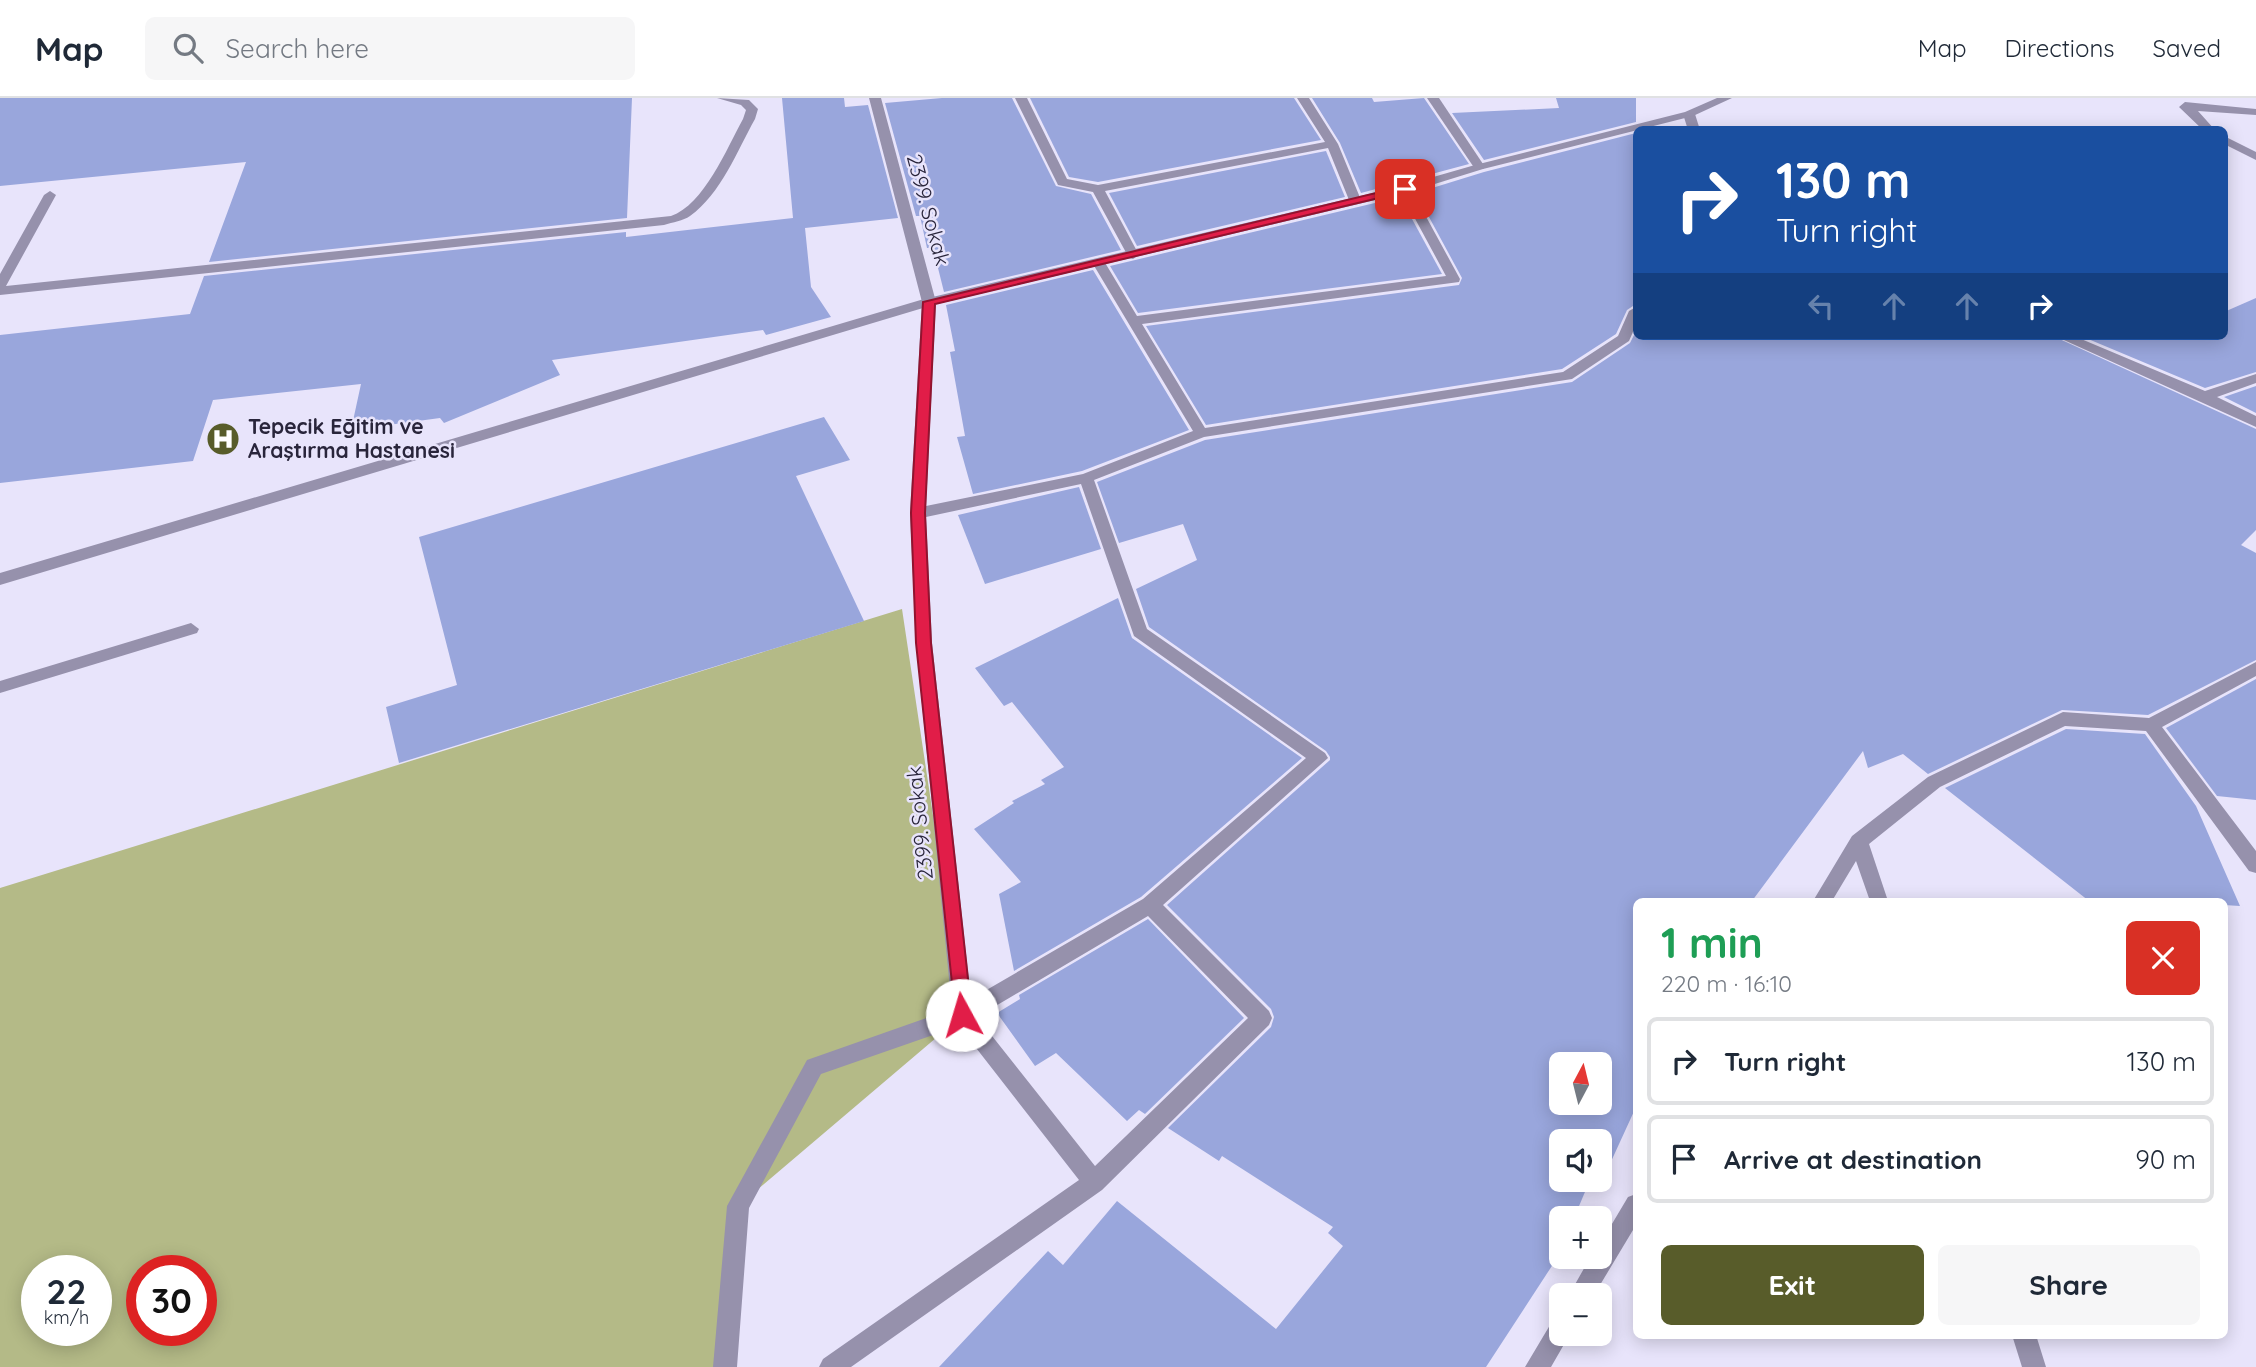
<!DOCTYPE html>
<html lang="en">
<head>
<meta charset="utf-8">
<style>
	:root { --surface:#fff; --page:#f6f6f7; --text:#1f2937; --muted:#747a83; --line:#e0e1e3; --accent:#585c2a }
	body { margin:0; font-family:Quicksand,sans-serif; background:var(--page); color:var(--text); height:100vh; display:flex; flex-direction:column; font-size:26px; white-space:nowrap }
	* { box-sizing:border-box; margin:0 }
	p { font-size:23px; color:var(--muted) }
	.icon { flex:none; width:38px; height:38px; fill:none; stroke:currentColor; stroke-width:2; stroke-linecap:round; stroke-linejoin:round }
	.map { position:relative; flex:1; overflow:hidden }
	.side { position:absolute; left:1633px; top:800px; width:595px; height:441px; display:flex; flex-direction:column; background:var(--surface); border-radius:10px; box-shadow:0 4px 18px #0003 }
	.side>* { flex:none }
	.top-card { position:absolute; left:1633px; top:28px; width:595px; height:214px; border-radius:10px; box-shadow:0 4px 18px #0003; background:#1a4fa0; color:#fff; overflow:hidden }
	.needle { width:46px; rotate:7deg }
	.fabs { position:absolute; left:1549px; top:954px; display:grid; gap:14px }
	.fabs a { display:grid; place-items:center; width:63px; height:63px; border-radius:10px; background:var(--surface); box-shadow:0 4px 18px #0003; font-size:35px }
	.speed { position:absolute; left:21px; top:1157px; display:flex; gap:14px; font-size:35px; font-weight:700; text-align:center }
	.speed>* { display:grid; place-content:center; width:91px; height:91px; border-radius:50%; background:var(--surface); box-shadow:0 4px 18px #0003; line-height:1 }
	.speed small { font-size:18px; font-weight:400 }
	.speed .limit { border:10px solid #d22; background:#fff; color:#111 }
	.pin { position:absolute; display:grid; place-items:center; width:60px; height:60px; color:#fff; margin:-30px; border-radius:14px; box-shadow:0 4px 10px #0006 }
	.me { position:absolute; width:77px; margin:-38px; rotate:354deg; stroke-linejoin:round; filter:drop-shadow(0 0 5px #0008) }
	.turn { display:flex; align-items:center; gap:24px; height:147px; padding:0 28px; font-size:32px }
	.turn .icon { width:91px; height:91px; stroke-width:2.5 }
	.turn b { display:block; font-size:49px; line-height:60px }
	.lanes { display:flex; align-items:center; height:66px; padding:0 28px; background:#0003; justify-content:center; gap:35px; direction:ltr }
	.lanes .off { opacity:.35 }
	.round { display:grid; place-items:center; flex:none; width:74px; height:74px; border-radius:10px; background:var(--page) }
	.headline { display:flex; align-items:center; justify-content:space-between; height:119px; padding:0 28px }
	h1 { font-size:42px; font-weight:700; line-height:52px; color:#1e9e55 }
	.primary-button { display:flex; gap:14px; margin-top:auto; padding:14px 28px }
	.primary-button a { flex:1; height:80px; border-radius:10px; background:var(--accent); color:#fff; font-size:28px; font-weight:700; line-height:80px; text-align:center }
	.primary-button a+a { background:var(--page); color:var(--text) }
	ul { padding:0; list-style:none }
	li { display:flex; align-items:center; gap:21px; height:88px; margin:0 14px 10px; padding:0 14px; border:4px solid var(--line); border-radius:10px }
	li div { flex:1 }
	li b { display:block; font-size:26px }
	li em { font-style:normal }
	header { display:flex; align-items:center; gap:42px; box-sizing:border-box; height:98px; padding:0 35px; background:var(--surface); border-bottom:2px solid var(--line) }
	header strong { font-size:33px }
	nav { display:flex; gap:38px; margin-inline-start:auto; font-size:24px }
	.search { width:490px; height:63px; background:var(--page); display:flex; align-items:center; gap:18px; box-sizing:border-box; padding:0 24px; border-radius:10px; color:var(--muted); font-size:26px }
	.map>svg:first-child { display:block }
</style>
</head>
<body>
<header>
<strong>Map</strong>
<div class="search"><svg class="icon" aria-label="search" viewBox="0 0 24 24"><circle cx="10" cy="10" r="6"/><path d="M15 15l6 6"/></svg>Search here</div>
<nav><a>Map</a><a>Directions</a><a>Saved</a></nav>
</header>
<div class="map">
<svg width="2256" height="1269" viewBox="0 0 2256 1269">
	<rect width="100%" height="100%" fill="#e8e4fb"/>
	<!-- green -->
	<path fill="#b4ba87" fill-rule="evenodd" d="M902,511L963,917L738,1108L725,1269H0V790ZM37,1172H96V1232H37ZM142,1172H201V1232H142Z"/>
	<!-- building -->
	<g fill="#99a6dc" fill-rule="evenodd">
		<polygon points="0,0 632,0 627,120 209,164 246,64 0,88"/>
		<polygon points="782,0 844,0 845,9 868,7 898,120 805,130 811,189 831,219 766,237 763,232 552,262 560,277 444,325 440,320 351,332 361,286 213,302 193,363 0,385 0,237 190,216 204,178 626,134 626,139 793,120"/>
		<polygon points="942,0 1012,0 1056,88 1091,96 1121,152 944,194 933,150 927,150 920,118 916,118 885,5"/>
		<polygon points="1030,0 1294,0 1321,42 1098,84 1069,79"/>
		<polygon points="1312,0 1372,0 1374,4 1424,0 1469,66 1361,95 1340,45"/>
		<polygon points="1556,0 1636,0 1636,24 1484,62 1452,15 1559,10"/>
		<polygon points="1636,35 1636,206 1627,212 1616,236 1562,271 1206,327 1146,228 1459,187 1462,180 1416,95 1484,74"/>
		<polygon points="1326,53 1345,99 1137,148 1109,95"/>
		<polygon points="1400,99 1442,176 1138,215 1110,168"/>
		<polygon points="1093,172 1189,332 1082,373 973,396 957,339 965,338 950,254 955,253 946,207"/>
		<polygon points="2256,200 2256,274 2205,290 2081,238 2224,238 2224,214"/>
		<path d="M1636,233V238H2053L2256,331V432L2241,447L2256,455V562L2148,617L2062,612L1928,676L1903,656L1868,670L1863,653L1752,803H1636V1009L1603,1081L1600,1079V1043H1561V1082H1590L1574,1120H1561V1154L1486,1269H939L1048,1153L1063,1167L1117,1103L1276,1231L1343,1148L1328,1135L1333,1129L1222,1058L1219,1063L1168,1030L1271,929L1274,919L1271,911L1167,807L1330,662V659L1326,653L1149,529L1136,491L1197,462L1183,426L1119,445L1097,384L1205,342L1572,284L1630,245ZM1561,966H1600V1004H1561Z"/>
		<polygon points="2256,288 2256,315 2224,299"/>
		<polygon points="824,319 850,362 796,378 864,523 399,665 386,609 457,587 419,439"/>
		<polygon points="1079,389 1101,451 985,486 958,417"/>
		<polygon points="1118,500 1132,540 1302,660 1141,799 1014,873 999,796 1021,784 974,731 1014,705 1012,703 1045,686 1041,682 1064,669 1012,604 1004,608 975,570"/>
		<polygon points="2256,581 2256,702 2217,698 2166,630"/>
		<polygon points="2066,631 2145,636 2196,708 2240,808 2224,807 2224,803 2089,803 1945,690"/>
		<polygon points="1148,821 1244,920 1145,1016 1139,1012 1127,1023 1056,955 1035,968 997,915 1020,901 1019,897"/>
	</g>
	<g fill="none" stroke-linecap="round" stroke-linejoin="round">
		<!-- service -->
		<g fill="#9691ac" fill-rule="evenodd">
			<path d="M717,0L749,2L758,11L755,21C737,53 721,96 690,118C683,123 673,124 664,127L0,197V176L44,97L50,93L56,97L6,188L671,118C704,107 727,50 743,21L746,12L741,7Z"/>
			<polygon points="191,525 199,531 197,535 0,595 0,583"/>
		</g>
		<!-- minor -->
		<g fill="#9691ac" fill-rule="evenodd">
			<path d="M869,0H881L936,204L926,408L1083,376L1193,333L1093,166L1094,163H1104L1137,218L1446,178L1399,91L1405,87L1411,91L1460,181L1459,184L1142,226L1205,330L1563,274L1618,238L1629,213L1636,209V227L1629,243L1572,281L1204,339L1094,382L1147,531L1325,655L1328,660L1163,807L1269,913L1272,920L1269,927L1102,1092L851,1269H819L823,1261L1079,1082L959,928L821,976L749,1110L737,1269H713L727,1108L807,962L952,911L916,545L910,415L922,204ZM1081,386L1134,538L1306,660L1143,801L971,901L932,545L926,419ZM1148,818L1248,920L1095,1068L977,919Z"/>
			<polygon points="1015,0 1027,0 1067,81 1098,87 1325,44 1297,0 1309,0 1338,46 1361,102 1355,106 1349,102 1328,50 1105,93 1139,157 1133,161 1129,160 1093,94 1058,87"/>
			<polygon points="1427,0 1439,0 1485,69 1483,71 1475,71"/>
			<polygon points="2185,4 2256,11 2256,17 2198,13 2215,32 2203,32 2179,9"/>
			<polygon points="1689,13 1695,16 1700,32 1688,32 1683,16"/>
			<polygon points="2224,38 2256,54 2256,62 2224,46"/>
			<polygon points="2055,238 2074,238 2205,293 2256,276 2256,285 2217,299 2256,318 2256,329"/>
			<polygon points="2256,564 2256,578 2162,629 2256,753 2256,775 2249,773 2146,633 2065,628 1940,689 1869,746 1888,803 1870,803 1856,763 1832,803 1813,803 1852,738 1928,679 2063,614 2149,620"/>
			<polygon points="1636,1096 1636,1127 1594,1197 1569,1197 1591,1158 1600,1158 1600,1146 1628,1099"/>
			<polygon points="1561,1218 1561,1236 1570,1236 1551,1269 1525,1269 1553,1222"/>
			<polygon points="2012,1237 2036,1237 2046,1269 2022,1269"/>
		</g>
		<!-- tertiary -->
		<polygon fill="#9691ac" fill-rule="evenodd" points="1717,0 1732,0 1693,18 1483,71 1409,94 933,207 0,487 0,475 924,201 1402,88 1475,67 1685,14"/>
	</g>
	<!-- route -->
	<polygon fill="#e11d48" stroke="#92132f" stroke-width="2" points="1405,88 1410,91 1408,93 935,206 925,415 931,545 972,917 969,923 962,926 956,923 916,545 911,415 923,204"/>
	<!-- icons -->
	<defs>
		<symbol id="hospital-disc" viewBox="-11 -11 22 22"><circle r="9.5" fill="#585c2a" stroke="#e8e4fb"/><path d="M-5-5h3v3.5h4V-5h3V5h-3V1.5h-4V5h-3Z" fill="#fff"/></symbol>
	</defs>
	<g fill-rule="evenodd">
		<use href="#hospital-disc" x="204" y="322" width="38" height="38"/>
	</g>
	<g text-anchor="middle" stroke-width="5" stroke-linejoin="round" paint-order="stroke">
		<!-- street labels -->
		<g font-size="21" fill="#29253b" stroke="#e8e4fb">
			<text transform="translate(928 112) rotate(75)" y="7">2399. Sokak</text>
			<text transform="translate(920 725) rotate(-96)" y="7">2399. Sokak</text>
		</g>
		<!-- poi labels -->
		<g font-size="21" font-weight="bold" fill="#29253b" stroke="#e8e4fb" text-anchor="start">
			<text x="248" y="336">Tepecik Eğitim ve<tspan x="248" dy="24">Araştırma Hastanesi</tspan></text>
		</g>
	</g>
</svg>
<div class="fabs">
<a><svg class="needle" viewBox="-14 -14 28 28"><path d="M0-13l5 13h-10z" fill="#e53935"/><path d="M0 13l5-13h-10z" fill="#747a83"/></svg></a>
<a><svg class="icon" aria-label="sound" viewBox="0 0 24 24"><path d="M4 9h4l5-4v14l-5-4H4zM17 9q2 3 0 6"/></svg></a>
<a>+</a>
<a>−</a>
</div>
<div class="speed"><div>22<small>km/h</small></div><div class="limit">30</div></div>
<div class="pin" style="left:1405px;top:91px;background:#d93025"><svg class="icon" aria-label="arrive" viewBox="0 0 24 24"><path d="M6 21V4h12l-3 4 3 4H6"/></svg></div>
<svg class="me" style="left:962px;top:917px" viewBox="-20 -20 40 40"><circle r="19" fill="#fff"/><path d="M0-13L10 11 0 6-10 11z" fill="#e11d48"/></svg>
<div class="top-card">
<div class="turn"><svg class="icon" aria-label="right" viewBox="0 0 24 24"><path d="M7 20v-9h11M14 6l5 5-5 5"/></svg><div><b>130 m</b>Turn right</div></div>
<div class="lanes"><svg class="icon off" aria-label="left" viewBox="0 0 24 24"><path d="M17 20v-9H6M10 6l-5 5 5 5"/></svg><svg class="icon off" aria-label="ahead" viewBox="0 0 24 24"><path d="M12 20V5M6 11l6-6 6 6"/></svg><svg class="icon off" aria-label="ahead" viewBox="0 0 24 24"><path d="M12 20V5M6 11l6-6 6 6"/></svg><svg class="icon" aria-label="right" viewBox="0 0 24 24"><path d="M7 20v-9h11M14 6l5 5-5 5"/></svg></div>
</div>
<section class="side">
<div class="headline"><div><h1>1 min</h1><p>220 m · 16:10</p></div><a class="round" style="background:#d93025;color:#fff"><svg class="icon" aria-label="close" viewBox="0 0 24 24"><path d="M6 6l12 12M18 6L6 18"/></svg></a></div>
<ul>
<li><svg class="icon" aria-label="right" viewBox="0 0 24 24"><path d="M7 20v-9h11M14 6l5 5-5 5"/></svg><div><b>Turn right</b></div><em>130 m</em></li>
<li><svg class="icon" aria-label="arrive" viewBox="0 0 24 24"><path d="M6 21V4h12l-3 4 3 4H6"/></svg><div><b>Arrive at destination</b></div><em>90 m</em></li>
</ul>
<div class="primary-button"><a>Exit</a><a>Share</a></div>
</section>
</div>
</body>
</html>
